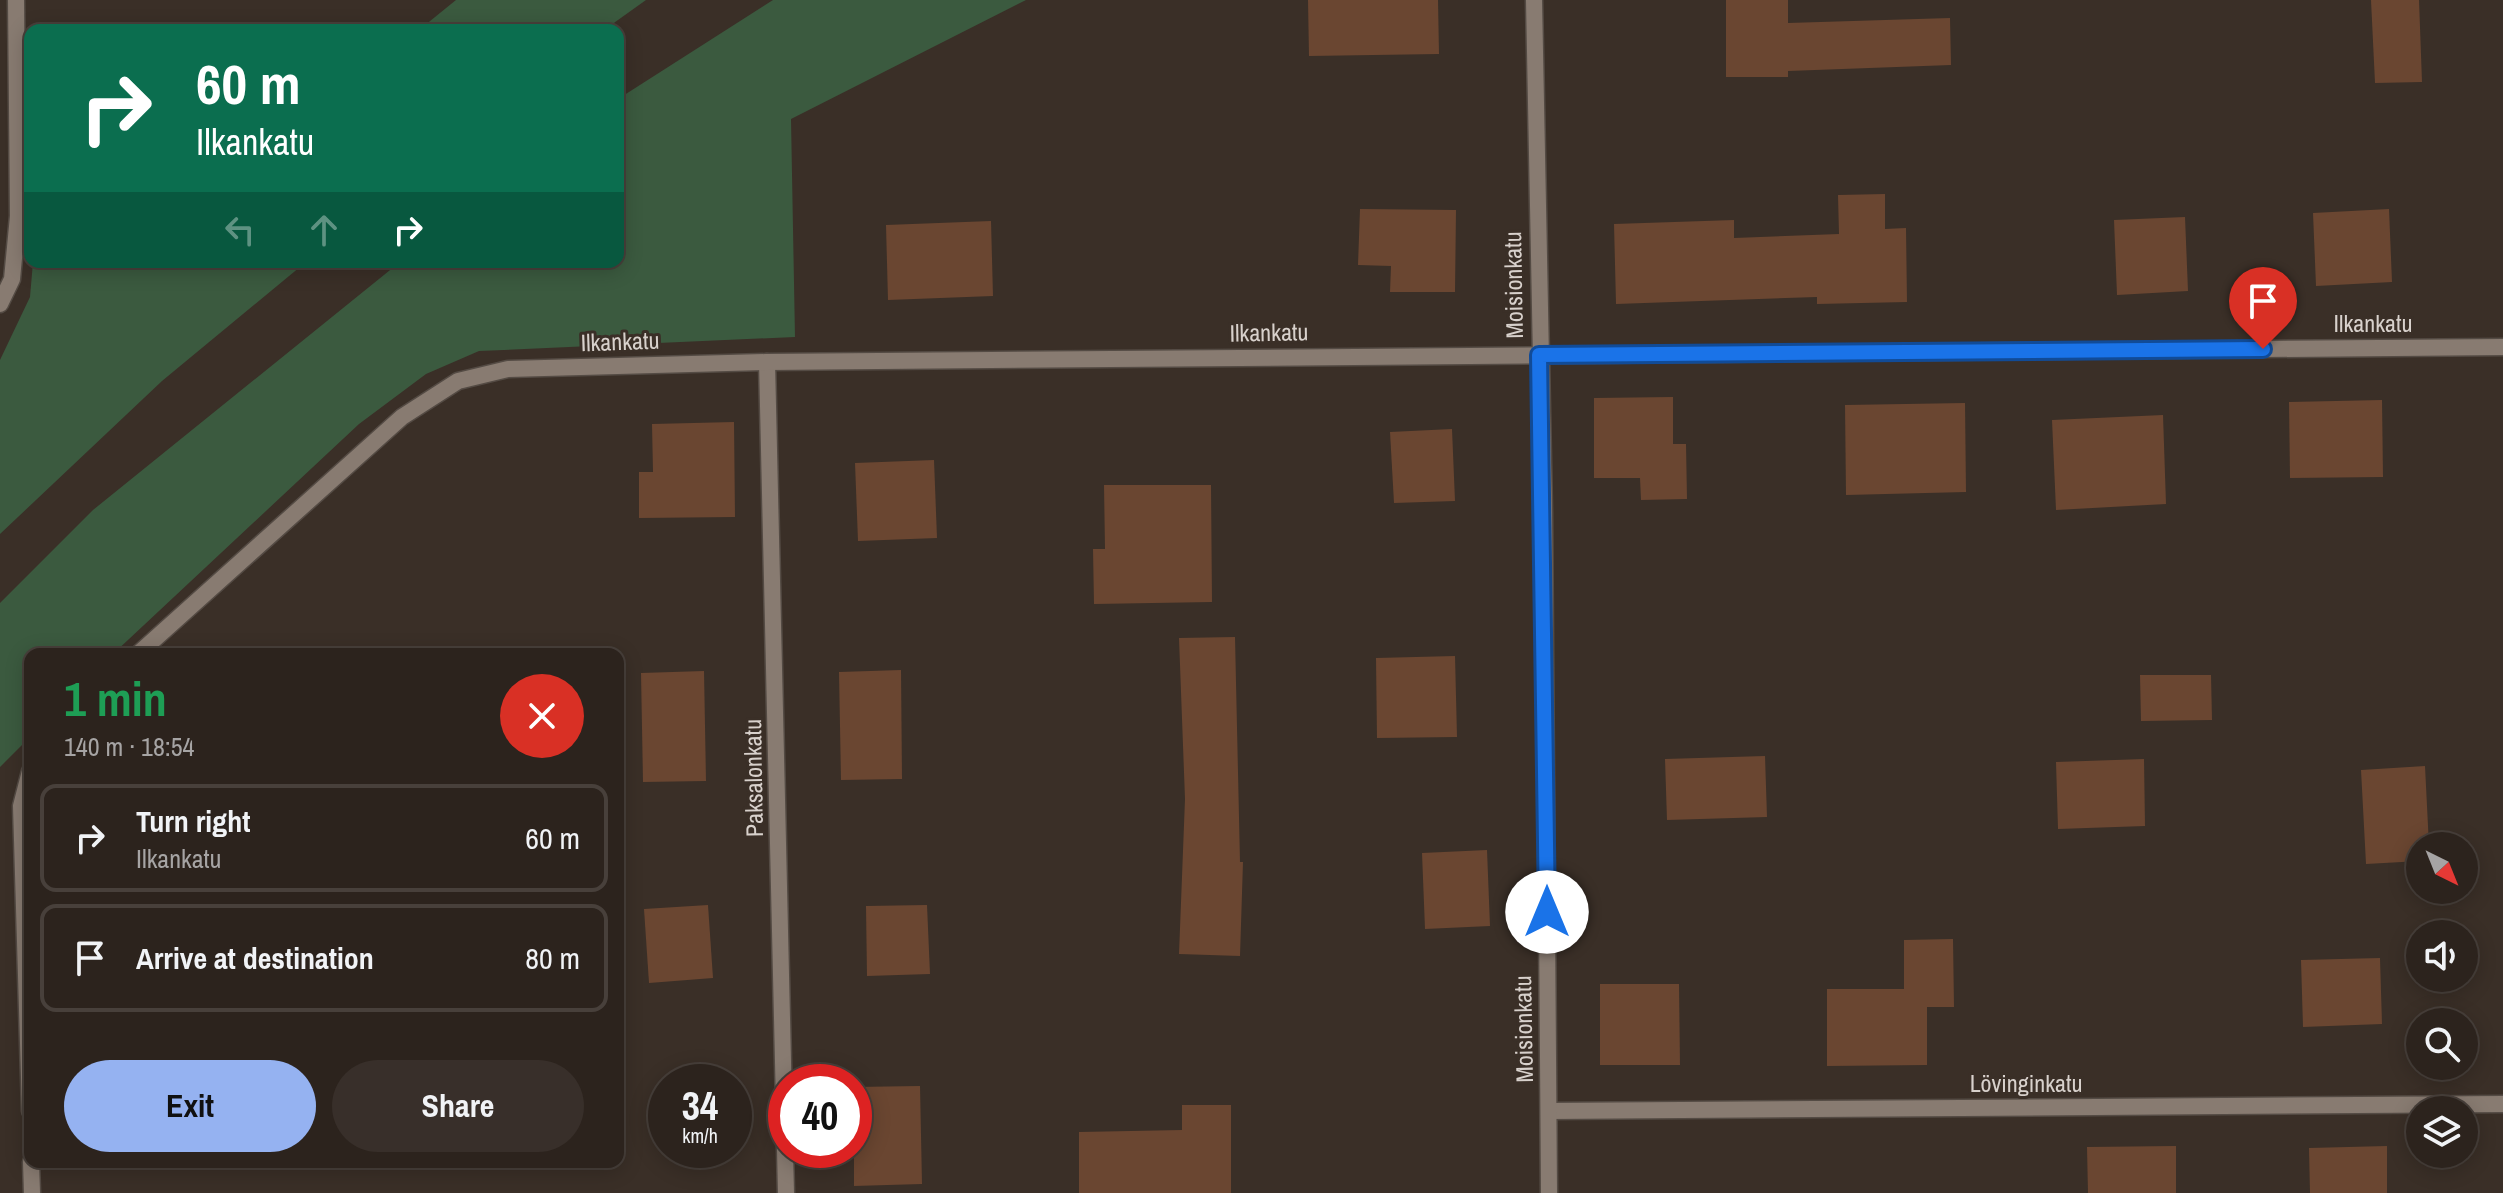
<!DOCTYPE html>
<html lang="en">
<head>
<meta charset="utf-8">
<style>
	:root { --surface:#2c231d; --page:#382f2a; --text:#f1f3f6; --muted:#a6a4a4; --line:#48403b; --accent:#95b2f1 }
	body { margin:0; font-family:"Archivo Narrow",sans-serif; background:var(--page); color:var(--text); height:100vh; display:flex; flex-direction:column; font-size:30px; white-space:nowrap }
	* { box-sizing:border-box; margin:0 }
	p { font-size:26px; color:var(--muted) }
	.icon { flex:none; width:44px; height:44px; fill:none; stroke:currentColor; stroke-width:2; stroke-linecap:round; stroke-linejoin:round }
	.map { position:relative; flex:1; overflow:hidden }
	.drawer { position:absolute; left:24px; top:648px; width:600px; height:520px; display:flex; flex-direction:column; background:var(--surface); border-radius:16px; box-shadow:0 4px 20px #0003,0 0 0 2px var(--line) }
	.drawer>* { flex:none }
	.top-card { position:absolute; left:24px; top:24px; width:600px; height:244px; border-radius:16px; box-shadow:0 4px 20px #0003,0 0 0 2px var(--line); background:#0b6e4f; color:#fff; overflow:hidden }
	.needle { width:52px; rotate:137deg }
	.buttons { position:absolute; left:2406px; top:832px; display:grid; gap:16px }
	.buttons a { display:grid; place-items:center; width:72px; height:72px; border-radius:50%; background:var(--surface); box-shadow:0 4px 20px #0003,0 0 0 2px var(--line); font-size:40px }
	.speed { position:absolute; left:648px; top:1064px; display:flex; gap:16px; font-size:40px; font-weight:700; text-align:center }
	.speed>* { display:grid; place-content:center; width:104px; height:104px; border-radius:50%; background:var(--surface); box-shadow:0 4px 20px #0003,0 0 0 2px var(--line); line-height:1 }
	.speed small { font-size:20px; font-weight:400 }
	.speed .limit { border:12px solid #d22; background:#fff; color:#111 }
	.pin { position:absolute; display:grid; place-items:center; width:68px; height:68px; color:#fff; margin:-82px -34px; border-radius:50% 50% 50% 0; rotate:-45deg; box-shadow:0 0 8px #0007 }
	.pin .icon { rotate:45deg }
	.me { position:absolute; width:88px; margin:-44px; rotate:0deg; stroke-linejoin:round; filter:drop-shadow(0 0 6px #0008) }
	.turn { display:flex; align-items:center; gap:28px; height:168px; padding:0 40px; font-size:36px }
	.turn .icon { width:104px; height:104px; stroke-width:2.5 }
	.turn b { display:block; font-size:56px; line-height:68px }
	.lanes { display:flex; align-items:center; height:76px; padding:0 40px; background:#0003; justify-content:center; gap:40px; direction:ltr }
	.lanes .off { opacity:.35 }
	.round { display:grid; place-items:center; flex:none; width:84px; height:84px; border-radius:42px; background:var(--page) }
	.head { display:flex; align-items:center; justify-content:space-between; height:136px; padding:0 40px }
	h1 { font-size:48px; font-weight:700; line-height:60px; color:#1e9e55 }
	.primary-button { display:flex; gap:16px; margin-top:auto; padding:16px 40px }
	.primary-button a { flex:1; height:92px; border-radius:48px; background:var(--accent); color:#111; font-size:32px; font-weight:700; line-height:92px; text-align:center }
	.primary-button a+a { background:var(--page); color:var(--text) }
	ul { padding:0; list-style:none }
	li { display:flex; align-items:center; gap:24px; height:108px; margin:0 16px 12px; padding:0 24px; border:4px solid var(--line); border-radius:16px }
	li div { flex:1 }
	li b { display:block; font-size:30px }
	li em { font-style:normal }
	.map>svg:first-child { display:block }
</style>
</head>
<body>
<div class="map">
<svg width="2503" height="1193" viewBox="0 0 2503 1193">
	<rect width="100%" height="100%" fill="#3a2f27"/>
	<!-- green -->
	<g fill="#3b5a3f">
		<polygon points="456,0 646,0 604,30 419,30"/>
		<polygon points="773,0 1026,0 791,119 795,337 479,351 426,374 359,424 113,654 30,654 30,737 0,767 0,603 93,510 400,262 618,262 618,99"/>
		<polygon points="33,262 306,262 162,381 0,534 0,360 30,297"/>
	</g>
	<!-- building -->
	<g fill="#6a4631">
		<polygon points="1308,0 1438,0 1439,54 1309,56"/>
		<polygon points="1726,0 1788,0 1788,23 1950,18 1951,65 1788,71 1788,77 1726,77"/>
		<polygon points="2371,0 2419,0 2422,82 2375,83"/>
		<polygon points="1885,194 1885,229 1906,228 1907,302 1817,304 1817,297 1616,304 1614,224 1734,220 1734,238 1839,234 1838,195"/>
		<polygon points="1360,209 1456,210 1455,292 1390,292 1391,266 1358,265"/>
		<polygon points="2389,209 2392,282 2316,286 2313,213"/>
		<polygon points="2185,217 2188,291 2117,295 2114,220"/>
		<polygon points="991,221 993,296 888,300 886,225"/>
		<polygon points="1673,397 1673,444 1686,444 1687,499 1641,500 1640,478 1594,478 1594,398"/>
		<polygon points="2382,400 2383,477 2290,478 2289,402"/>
		<polygon points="1965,403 1966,492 1846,495 1845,405"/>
		<polygon points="2163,415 2166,504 2056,510 2052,420"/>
		<polygon points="734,422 735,517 639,518 639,472 653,472 652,424"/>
		<polygon points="1452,429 1455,501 1394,503 1390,432"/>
		<polygon points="934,460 937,538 858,541 855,463"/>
		<polygon points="1104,485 1211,485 1212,602 1094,604 1093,549 1105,549"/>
		<polygon points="1235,637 1240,862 1243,862 1240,956 1179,954 1185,799 1179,638"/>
		<polygon points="1455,656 1457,737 1377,738 1376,658"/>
		<polygon points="901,670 902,779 841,780 839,672"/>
		<polygon points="704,671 706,781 643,782 641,673"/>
		<polygon points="2140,675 2211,675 2212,720 2141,721"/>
		<polygon points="1765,756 1767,817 1667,820 1665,759"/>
		<polygon points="2144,759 2145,826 2058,829 2056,762"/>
		<polygon points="2425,766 2429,846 2420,846 2420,861 2366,864 2361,770"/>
		<polygon points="1487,850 1490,926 1425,929 1422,853"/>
		<polygon points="708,905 713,978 649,983 644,909"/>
		<polygon points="927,905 930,974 867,976 866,906"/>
		<polygon points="1953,939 1954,1007 1927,1007 1927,1065 1827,1066 1827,989 1904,989 1904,940"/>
		<polygon points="2380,958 2382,1024 2303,1027 2301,960"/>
		<polygon points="1600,984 1679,984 1680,1065 1600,1065"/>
		<polygon points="920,1086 922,1184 854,1186 854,1087"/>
		<polygon points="1182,1105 1231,1105 1231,1193 1079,1193 1079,1132 1182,1130"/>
		<polygon points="2176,1146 2176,1193 2088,1193 2087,1147"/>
		<polygon points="2387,1146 2387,1193 2310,1193 2309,1148"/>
	</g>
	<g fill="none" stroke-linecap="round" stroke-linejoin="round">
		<defs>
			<g id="minor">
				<polyline points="0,304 12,279 18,216 16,0"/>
				<polyline points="767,362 786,1193"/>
				<polyline points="138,654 402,417 458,381 508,369 767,362 2503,347"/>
				<polyline points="30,771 21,806 30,1111"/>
				<polyline points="1549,1111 2503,1104"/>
				<polyline points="31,1162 32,1193"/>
			</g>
			<polyline id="tertiary" points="1534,0 1544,513 1549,1193"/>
		</defs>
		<!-- minor casing -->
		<use href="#minor" stroke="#544b44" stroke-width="19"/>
		<!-- tertiary casing -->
		<use href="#tertiary" stroke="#544b44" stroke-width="19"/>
		<!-- minor -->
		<use href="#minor" stroke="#887b71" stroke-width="16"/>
		<!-- tertiary -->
		<use href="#tertiary" stroke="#887b71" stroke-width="16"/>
	</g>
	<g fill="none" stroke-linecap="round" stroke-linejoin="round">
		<defs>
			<polyline id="route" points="1547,912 1539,355 2263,349"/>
		</defs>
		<!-- route casing -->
		<use href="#route" stroke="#114b97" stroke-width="20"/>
		<!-- route -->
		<use href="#route" stroke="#1a73e8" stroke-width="14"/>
	</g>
	<g text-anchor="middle" stroke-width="6" stroke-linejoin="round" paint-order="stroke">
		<!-- street labels -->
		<g font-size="24" fill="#d8d1cc" stroke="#3a2f27">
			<text transform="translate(1514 285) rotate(-91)" y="8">Moisionkatu</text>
			<text x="2373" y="332">Ilkankatu</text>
			<text transform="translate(1269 333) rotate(-1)" y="8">Ilkankatu</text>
			<text transform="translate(620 342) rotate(-2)" y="8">Ilkankatu</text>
			<text transform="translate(754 778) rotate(-91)" y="8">Paksalonkatu</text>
			<text transform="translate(1524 1029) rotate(-91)" y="8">Moisionkatu</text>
			<text x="2026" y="1092">Lövinginkatu</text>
		</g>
	</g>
</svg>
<div class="buttons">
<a><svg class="needle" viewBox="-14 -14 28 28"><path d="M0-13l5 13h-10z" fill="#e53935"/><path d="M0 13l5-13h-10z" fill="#a6a4a4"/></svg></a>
<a><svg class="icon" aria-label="sound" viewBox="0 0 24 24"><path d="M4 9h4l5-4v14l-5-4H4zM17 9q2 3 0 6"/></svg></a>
<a><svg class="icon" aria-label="search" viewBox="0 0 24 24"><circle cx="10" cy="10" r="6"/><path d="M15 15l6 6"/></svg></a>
<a><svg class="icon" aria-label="layers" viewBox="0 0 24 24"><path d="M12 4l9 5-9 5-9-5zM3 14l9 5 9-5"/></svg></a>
</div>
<div class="speed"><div>34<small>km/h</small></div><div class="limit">40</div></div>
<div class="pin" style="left:2263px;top:349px;background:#d93025"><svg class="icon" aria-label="arrive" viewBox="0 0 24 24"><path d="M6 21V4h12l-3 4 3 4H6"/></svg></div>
<svg class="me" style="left:1547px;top:912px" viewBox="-20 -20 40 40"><circle r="19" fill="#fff"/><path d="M0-13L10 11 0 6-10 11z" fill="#1a73e8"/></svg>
<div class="top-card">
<div class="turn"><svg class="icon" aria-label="right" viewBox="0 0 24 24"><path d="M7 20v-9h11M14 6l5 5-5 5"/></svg><div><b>60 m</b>Ilkankatu</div></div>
<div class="lanes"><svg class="icon off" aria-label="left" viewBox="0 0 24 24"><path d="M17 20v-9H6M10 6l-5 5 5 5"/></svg><svg class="icon off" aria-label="ahead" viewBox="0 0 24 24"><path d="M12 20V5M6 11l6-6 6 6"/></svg><svg class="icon" aria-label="right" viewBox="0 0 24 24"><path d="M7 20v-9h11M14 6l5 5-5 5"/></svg></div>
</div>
<section class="drawer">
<div class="head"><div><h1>1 min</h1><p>140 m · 18:54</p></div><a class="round" style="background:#d93025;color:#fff"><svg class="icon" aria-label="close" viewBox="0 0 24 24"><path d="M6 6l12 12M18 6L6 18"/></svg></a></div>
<ul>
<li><svg class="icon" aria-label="right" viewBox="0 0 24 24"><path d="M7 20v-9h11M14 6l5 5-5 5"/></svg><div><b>Turn right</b><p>Ilkankatu</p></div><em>60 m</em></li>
<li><svg class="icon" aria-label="arrive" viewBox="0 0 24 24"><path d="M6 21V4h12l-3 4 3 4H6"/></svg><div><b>Arrive at destination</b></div><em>80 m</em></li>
</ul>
<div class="primary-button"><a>Exit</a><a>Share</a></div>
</section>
</div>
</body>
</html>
